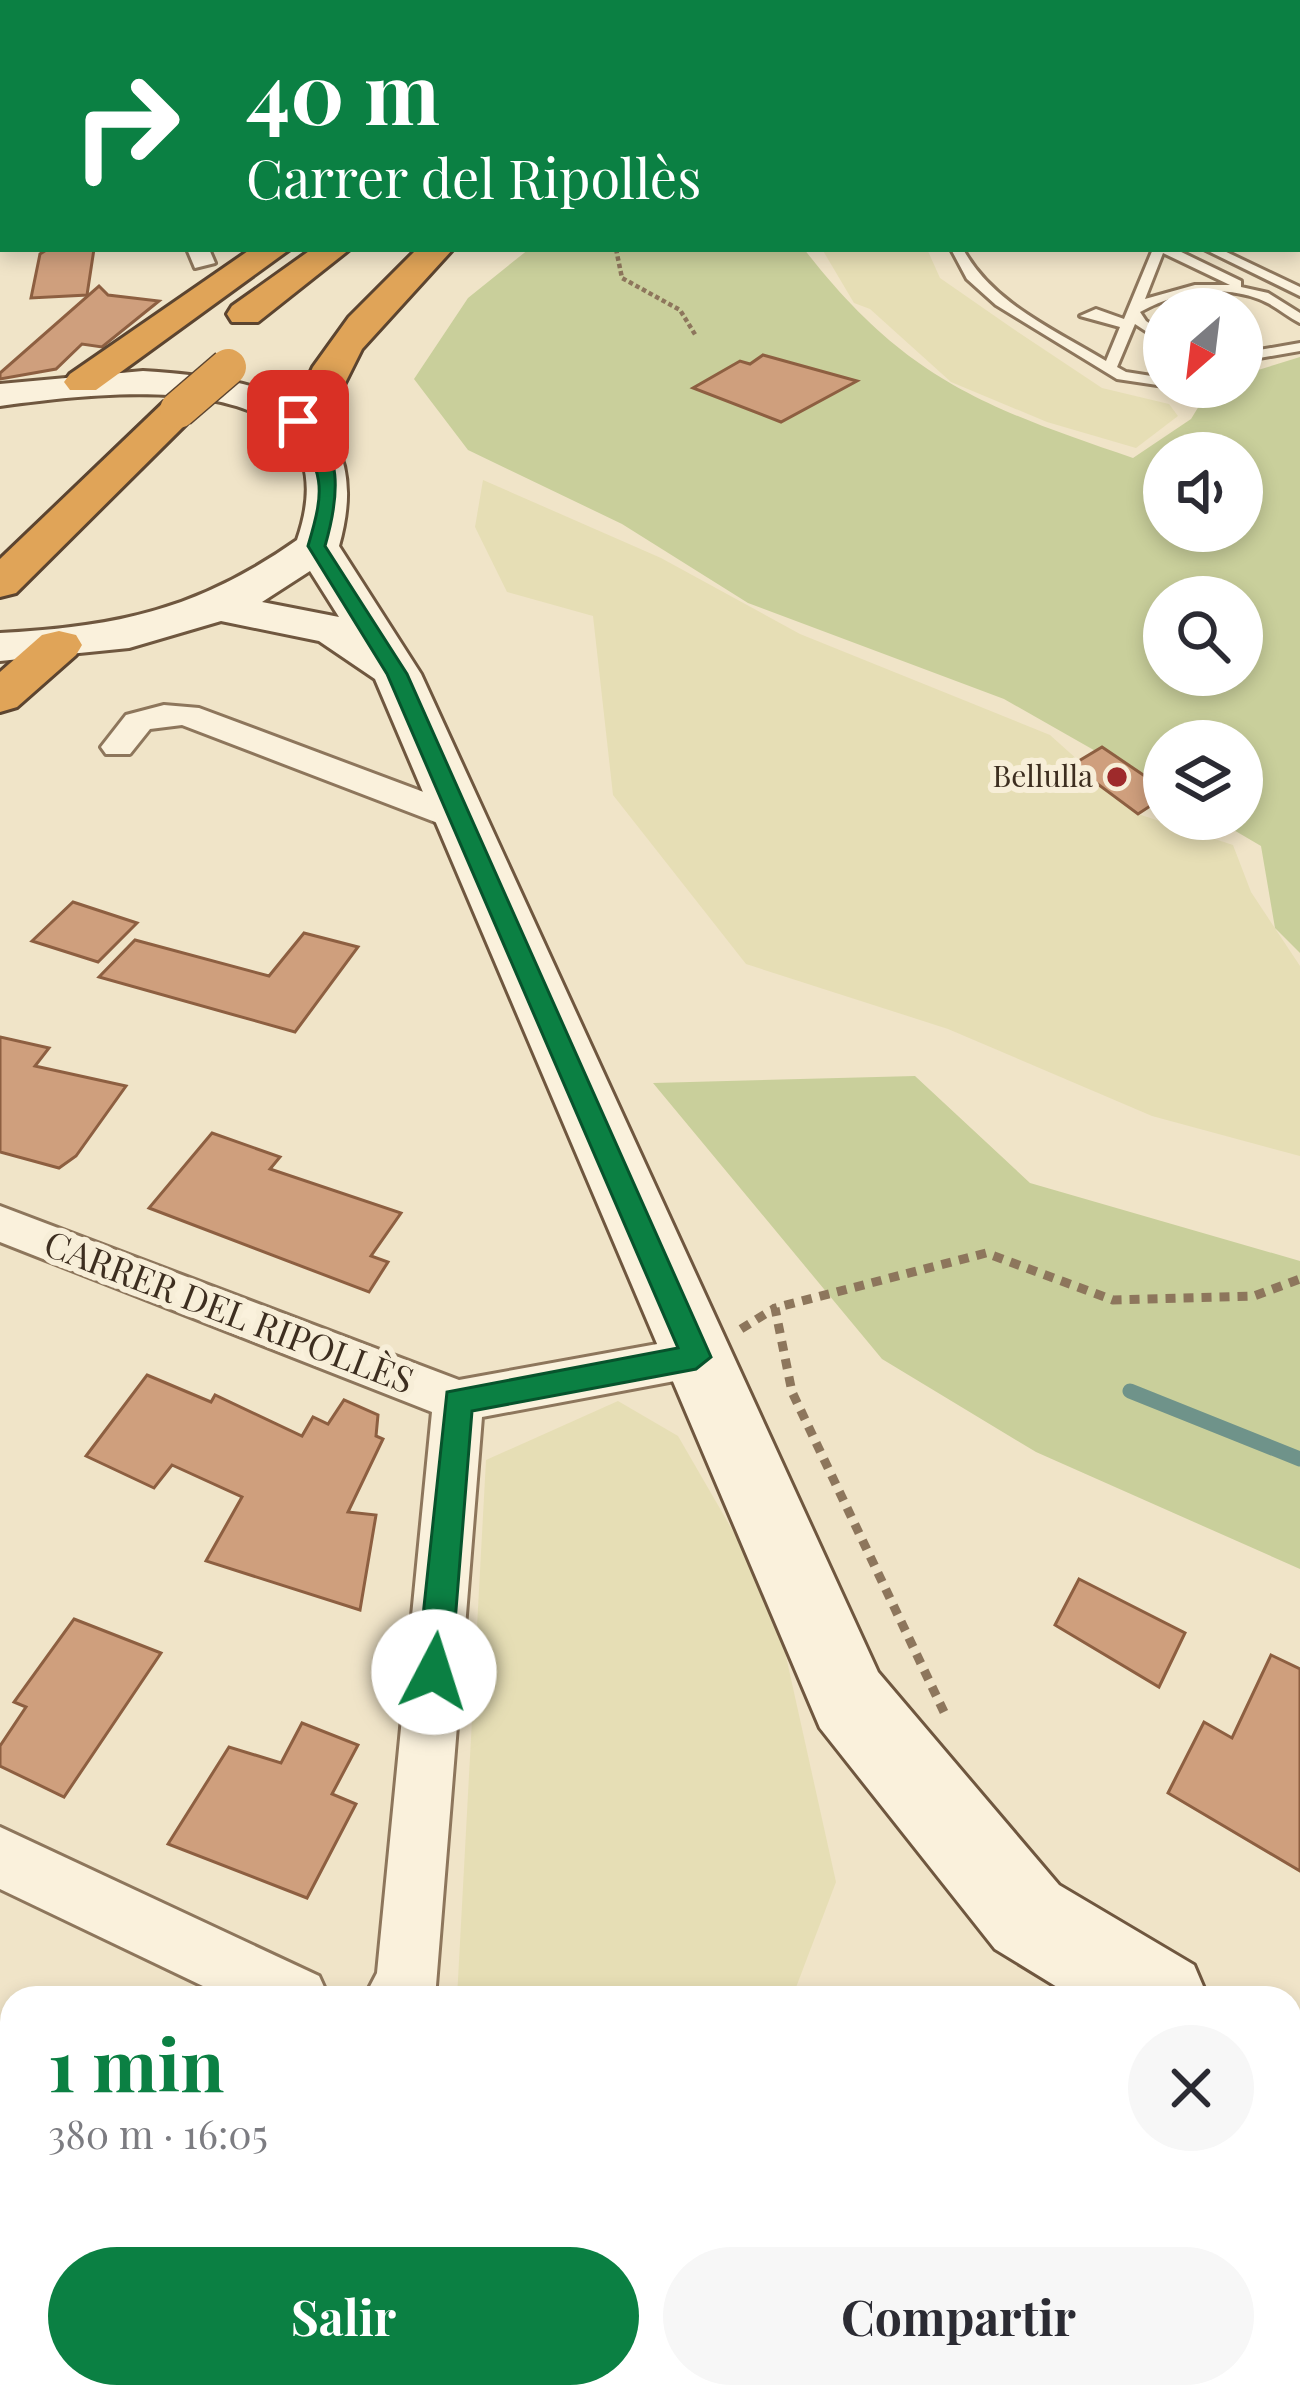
<!DOCTYPE html>
<html lang="es">
<head>
<meta charset="utf-8">
<style>
	:root { --surface:#fff; --page:#f7f7f7; --text:#2b2b33; --muted:#7c7c81; --accent:#0b8043 }
	body { margin:0; font-family:"Playfair Display",serif; background:var(--page); color:var(--text); height:100vh; display:flex; flex-direction:column; font-size:45px; white-space:nowrap }
	* { box-sizing:border-box; margin:0 }
	p { font-size:39px; color:var(--muted) }
	.icon { flex:none; width:66px; height:66px; fill:none; stroke:currentColor; stroke-width:2; stroke-linecap:round; stroke-linejoin:round }
	.map { position:relative; flex:1; overflow:hidden }
	.sheet { position:absolute; left:0px; top:1986px; width:1302px; height:423px; display:flex; flex-direction:column; background:var(--surface); border-radius:36px 36px 0 0; box-shadow:0 6px 18px #0003 }
	.sheet>* { flex:none }
	.banner { position:absolute; left:0px; top:0px; width:1302px; height:252px; box-shadow:0 6px 18px #0003; background:#0b8043; color:#fff; overflow:hidden }
	.needle { width:78px; rotate:208deg }
	.buttons { position:absolute; left:1143px; top:288px; display:grid; gap:24px }
	.buttons a { display:grid; place-items:center; width:120px; height:120px; border-radius:50%; background:var(--surface); box-shadow:0 6px 18px #0003; font-size:60px }
	.pin { position:absolute; display:grid; place-items:center; width:102px; height:102px; color:#fff; margin:-51px; border-radius:24px; box-shadow:0 6px 18px #0006 }
	.me { position:absolute; width:132px; margin:-66px; rotate:5deg; stroke-linejoin:round; filter:drop-shadow(0 0 9px #0008) }
	.turn { display:flex; align-items:center; gap:42px; height:252px; padding:0 48px; font-size:54px }
	.turn .icon { width:156px; height:156px; stroke-width:2.5 }
	.turn b { display:block; font-size:84px; line-height:102px }
	.round { display:grid; place-items:center; flex:none; width:126px; height:126px; border-radius:63px; background:var(--page) }
	.head { display:flex; align-items:center; justify-content:space-between; height:204px; padding:0 48px }
	h1 { font-size:72px; font-weight:700; line-height:90px; color:var(--accent) }
	.primary-button { display:flex; gap:24px; margin-top:auto; padding:24px 48px }
	.primary-button a { flex:1; height:138px; border-radius:72px; background:var(--accent); color:#fff; font-size:48px; font-weight:700; line-height:138px; text-align:center }
	.primary-button a+a { background:var(--page); color:var(--text) }
	.map>svg:first-child { display:block }
</style>
</head>
<body>
<div class="map">
<svg width="1300" height="2408" viewBox="0 0 1300 2408">
	<rect width="100%" height="100%" fill="#f0e4c8"/>
	<!-- farmland -->
	<g fill="#e6deb5">
		<polygon points="822,249 927,249 940,278 1012,328 1102,388 1169,404 1178,416 1136,448 1047,422 951,382 870,309 854,303"/>
		<polygon points="483,480 661,558 800,634 1050,735 1138,814 1233,845 1251,892 1300,966 1300,1156 1152,1116 948,1029 746,964 613,795 593,616 507,592 475,527"/>
		<polygon points="618,1401 678,1436 774,1602 836,1882 792,1998 457,1998 486,1460"/>
		<polygon points="435,2397 643,2397 638,2408 435,2408"/>
	</g>
	<!-- green -->
	<g fill="#c9cf9b" fill-rule="evenodd">
		<path d="M529,249H804C904,378 983,407 1133,458L1191,419L1210,388L1242,387V375L1300,357V953L1275,928L1261,846L1215,819H1242V741H1164V790L1004,699L748,603L622,524L468,450L414,379L468,298ZM1164,453H1242V531H1164ZM1164,597H1242V675H1164Z"/>
		<polygon points="915,1076 1030,1183 1300,1261 1300,1569 1036,1452 882,1359 653,1083"/>
	</g>
	<g fill="none" stroke-linecap="round" stroke-linejoin="round">
		<!-- stream -->
		<polyline stroke="#6f938a" stroke-width="15" points="1130,1391 1300,1459"/>
	</g>
	<!-- building -->
	<g fill="#cf9f7d" stroke="#8d5f41" stroke-width="3">
		<polygon points="48,249 94,249 87,295 31,298 40,254"/>
		<polygon points="99,286 108,295 159,301 102,347 82,344 56,369 0,379 0,373"/>
		<polygon points="763,355 857,381 781,422 693,388 740,361 750,364"/>
		<polygon points="1102,747 1164,789 1164,797 1138,814 1072,765"/>
		<polygon points="73,902 137,923 98,962 32,941"/>
		<polygon points="304,933 358,947 295,1032 99,977 135,940 269,976"/>
		<polygon points="0,1037 49,1048 35,1066 126,1086 76,1156 59,1168 0,1152"/>
		<polygon points="212,1133 280,1157 270,1169 401,1213 371,1256 388,1262 369,1292 149,1208"/>
		<polygon points="147,1375 211,1402 215,1395 302,1436 313,1417 328,1424 344,1400 378,1415 376,1436 383,1439 348,1512 376,1515 360,1610 206,1561 242,1497 172,1465 154,1488 86,1456"/>
		<polygon points="1079,1579 1185,1633 1159,1687 1055,1625"/>
		<polygon points="74,1619 161,1653 64,1797 0,1766 0,1746 26,1707 14,1702"/>
		<polygon points="1271,1655 1300,1669 1300,1871 1168,1793 1204,1722 1232,1738"/>
		<polygon points="302,1723 358,1745 332,1794 356,1804 307,1898 168,1844 229,1747 281,1763"/>
	</g>
	<g fill="none" stroke-linecap="round" stroke-linejoin="round">
		<defs>
			<g id="lane">
				<polygon points="986,0 996,0 999,3 988,3"/>
				<path d="M951,249H963C992,303 1055,330 1106,361L1120,327L1080,316L1096,309L1124,319L1153,249H1175L1241,281V287L1268,293L1300,313V323C1286,316 1275,305 1259,299C1220,284 1176,292 1140,312L1146,321L1164,333V343L1135,324L1117,367L1126,372L1164,378V386L1117,379L996,305L967,279ZM1163,253L1230,285H1195L1145,299Z"/>
				<polygon points="1204,249 1220,249 1300,287 1300,296"/>
				<polygon points="1300,343 1300,351 1242,361 1242,353"/>
			</g>
			<g id="street">
				<polygon points="336,0 386,0 388,3 334,3"/>
				<polygon points="0,97 3,98 3,110 0,109"/>
				<polygon points="187,249 209,249 215,263 195,268"/>
				<polygon points="164,705 199,708 469,809 474,817 456,828 443,825 182,725 150,729 130,754 106,754 101,747 126,715"/>
				<polygon points="0,1206 459,1380 696,1337 713,1343 720,1357 713,1371 696,1377 482,1417 435,1998 364,1998 377,1973 432,1412 0,1242"/>
				<polygon points="0,1827 319,1976 329,1998 228,1998 0,1889"/>
			</g>
			<g id="secondary">
				<rect x="141" y="0" width="24" height="3"/>
				<polygon points="0,192 3,192 0,214"/>
				<path d="M143,371C258,378 380,400 339,546L421,674L878,1672L1059,1885L1194,1965L1208,1998H1075L995,1949L820,1728L375,679L319,641L221,621L129,648L0,661V633C118,627 199,609 297,540C360,359 102,392 0,406V384ZM310,571L339,617L262,602Z"/>
				<polygon points="1290,2028 1300,2032 1300,2130 1290,2126"/>
			</g>
			<g id="highway">
				<polygon points="251,249 290,249 96,390 70,390 64,382 70,374"/>
				<polygon points="312,249 350,249 258,322 232,322 227,314 232,306"/>
				<polygon points="417,249 453,249 362,349 325,423 299,433 285,429 279,421 294,408 313,367 349,317"/>
				<polygon points="178,398 197,410 192,418 16,593 0,597 0,559 164,402"/>
				<polygon points="59,631 76,635 82,645 76,655 17,707 0,712 0,672 42,635"/>
			</g>
		</defs>
		<!-- lane casing -->
		<use href="#lane" stroke="#8d765c" stroke-width="6"/>
		<!-- street casing -->
		<use href="#street" stroke="#8d765c" stroke-width="6"/>
		<!-- secondary casing -->
		<use href="#secondary" stroke="#6f573f" stroke-width="6"/>
		<!-- highway casing -->
		<use href="#highway" stroke="#5b4430" stroke-width="6"/>
		<!-- path-far2 -->
		<polyline stroke="#8d765c" stroke-width="4.5" stroke-dasharray="4.5 3" stroke-linecap="butt" points="616,249 622,278 680,310 696,336"/>
		<!-- path-far1 -->
		<g stroke="#8d765c" stroke-width="9" stroke-dasharray="10 8" stroke-linecap="butt">
			<polyline points="741,1329 775,1308"/>
			<polyline points="944,1712 792,1392 775,1308 986,1253 1113,1300 1254,1296 1300,1279"/>
		</g>
		<!-- path -->
		<polyline stroke="#8d765c" stroke-width="10" stroke-dasharray="14 9" stroke-linecap="butt" points="377,2397 377,2408"/>
		<!-- lane -->
		<use href="#lane" fill="#faf1dc" fill-rule="evenodd"/>
		<!-- street -->
		<use href="#street" fill="#faf1dc" fill-rule="evenodd"/>
		<!-- secondary -->
		<use href="#secondary" fill="#faf1dc" fill-rule="evenodd"/>
		<!-- highway -->
		<use href="#highway" fill="#e0a458" fill-rule="evenodd"/>
		<defs>
			<polyline id="highway-bridge" points="178,410 228,367"/>
		</defs>
		<!-- highway-bridge casing -->
		<use href="#highway-bridge" stroke="#5b4430" stroke-width="39" stroke-linecap="butt"/>
		<!-- highway-bridge -->
		<use href="#highway-bridge" stroke="#e0a458" stroke-width="36"/>
	</g>
	<!-- route -->
	<path fill="#0b8043" stroke="#07532c" stroke-width="3" d="M298,416C347,444 338,501 325,546L407,674L711,1357L696,1369L472,1411L451,1672L446,1684L434,1688L422,1684L417,1672L447,1392L678,1348L387,674L308,546C326,486 324,474 290,421Z"/>
	<!-- markers -->
	<circle fill="#9e2a2b" stroke="#f7eed8" stroke-width="4.5" cx="1117" cy="777" r="12"/>
	<g text-anchor="middle" stroke-width="12" stroke-linejoin="round" paint-order="stroke">
		<!-- far-poi labels -->
		<g font-size="30" fill="#3d2e20" stroke="#f7eed8" text-anchor="end">
			<text x="1093" y="787">Bellulla</text>
		</g>
		<!-- street labels -->
		<g font-size="36" fill="#3d2e20" stroke="#f7eed8">
			<text transform="translate(229 1312) rotate(21)" y="13">CARRER DEL RIPOLLÈS</text>
		</g>
	</g>
</svg>
<div class="buttons">
<a><svg class="needle" viewBox="-14 -14 28 28"><path d="M0-13l5 13h-10z" fill="#e53935"/><path d="M0 13l5-13h-10z" fill="#7c7c81"/></svg></a>
<a><svg class="icon" aria-label="sound" viewBox="0 0 24 24"><path d="M4 9h4l5-4v14l-5-4H4zM17 9q2 3 0 6"/></svg></a>
<a><svg class="icon" aria-label="search" viewBox="0 0 24 24"><circle cx="10" cy="10" r="6"/><path d="M15 15l6 6"/></svg></a>
<a><svg class="icon" aria-label="layers" viewBox="0 0 24 24"><path d="M12 4l9 5-9 5-9-5zM3 14l9 5 9-5"/></svg></a>
</div>
<div class="pin" style="left:298px;top:421px;background:#d93025"><svg class="icon" aria-label="arrive" viewBox="0 0 24 24"><path d="M6 21V4h12l-3 4 3 4H6"/></svg></div>
<svg class="me" style="left:434px;top:1672px" viewBox="-20 -20 40 40"><circle r="19" fill="#fff"/><path d="M0-13L10 11 0 6-10 11z" fill="#0b8043"/></svg>
<div class="banner">
<div class="turn"><svg class="icon" aria-label="right" viewBox="0 0 24 24"><path d="M7 20v-9h11M14 6l5 5-5 5"/></svg><div><b>40 m</b>Carrer del Ripollès</div></div>
</div>
<section class="sheet">
<div class="head"><div><h1>1 min</h1><p>380 m · 16:05</p></div><a class="round"><svg class="icon" aria-label="close" viewBox="0 0 24 24"><path d="M6 6l12 12M18 6L6 18"/></svg></a></div>
<div class="primary-button"><a>Salir</a><a>Compartir</a></div>
</section>
</div>
</body>
</html>
